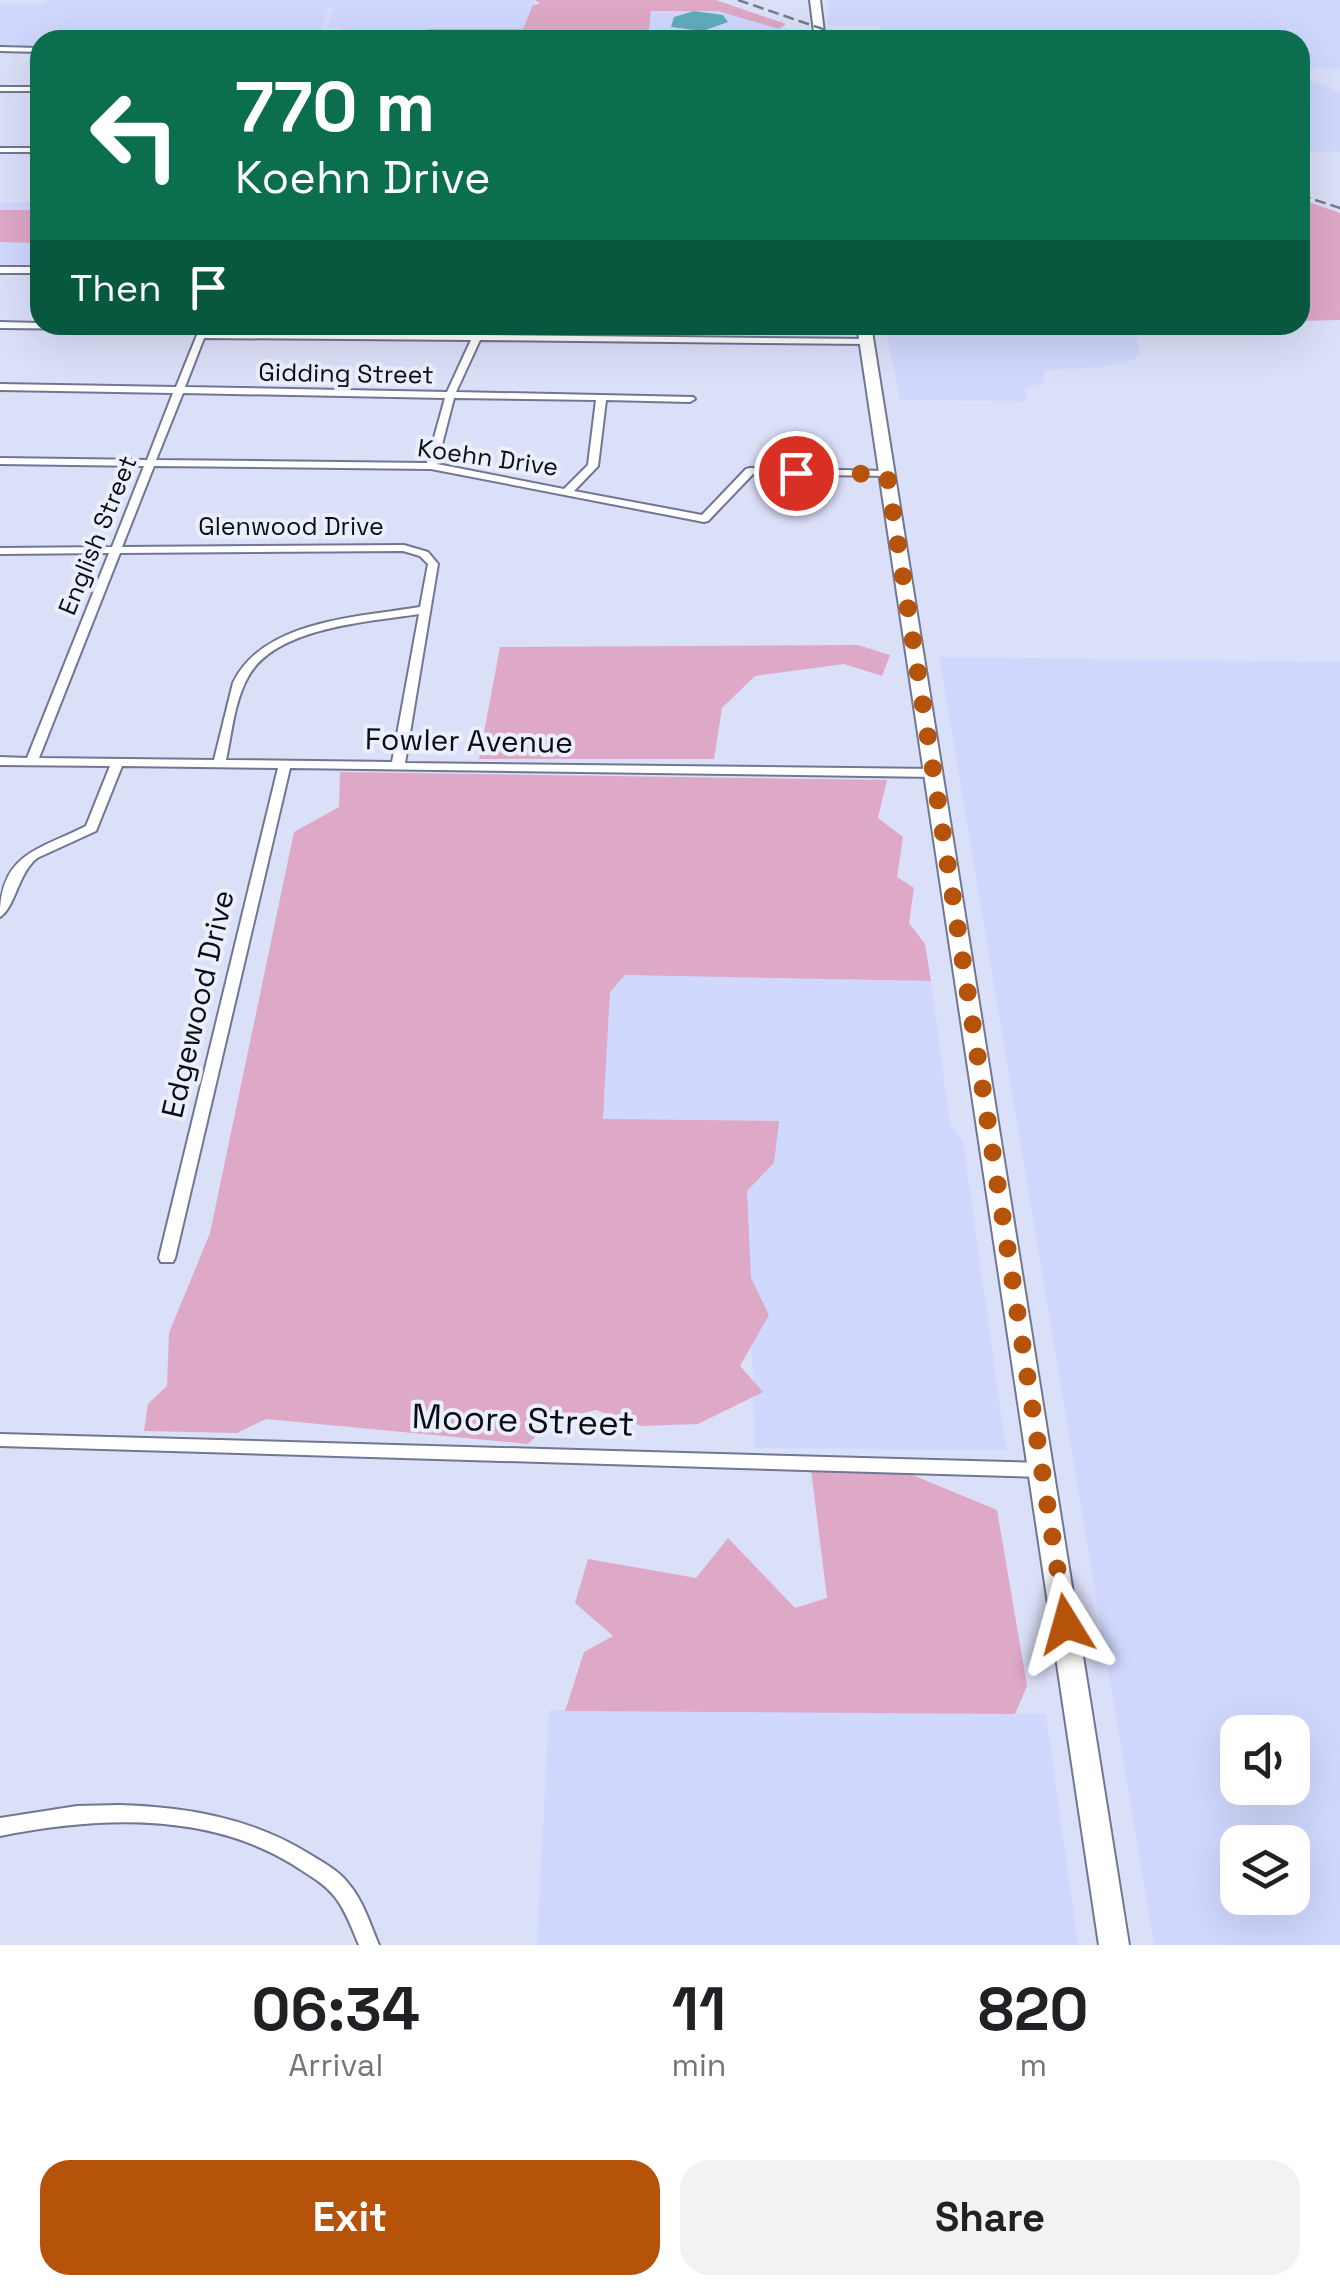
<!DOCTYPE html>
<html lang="en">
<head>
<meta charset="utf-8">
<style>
	:root { --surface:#fff; --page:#f2f2f2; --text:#202124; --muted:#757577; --accent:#b45309 }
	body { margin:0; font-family:"Space Grotesk",sans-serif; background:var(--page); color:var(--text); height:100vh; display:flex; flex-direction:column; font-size:38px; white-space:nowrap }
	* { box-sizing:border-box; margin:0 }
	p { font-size:32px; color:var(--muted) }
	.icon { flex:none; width:55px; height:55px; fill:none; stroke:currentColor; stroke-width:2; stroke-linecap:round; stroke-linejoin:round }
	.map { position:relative; height:1945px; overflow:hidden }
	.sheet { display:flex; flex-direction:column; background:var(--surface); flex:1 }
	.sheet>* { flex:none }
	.guide { position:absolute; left:30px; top:30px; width:1280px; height:305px; border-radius:30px; box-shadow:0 10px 40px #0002; background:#0b6e4f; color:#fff; overflow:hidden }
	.fabs { position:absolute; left:1220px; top:1715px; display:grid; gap:20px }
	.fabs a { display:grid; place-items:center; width:90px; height:90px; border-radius:20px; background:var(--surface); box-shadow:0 10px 40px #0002; font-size:50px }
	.pin { position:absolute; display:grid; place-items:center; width:85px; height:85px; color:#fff; margin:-42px; border:5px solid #fff; border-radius:50%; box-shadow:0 2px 10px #0007 }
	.me { position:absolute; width:110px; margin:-55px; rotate:352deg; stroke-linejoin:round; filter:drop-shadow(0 0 8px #0008) }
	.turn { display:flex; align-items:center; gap:35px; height:210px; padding:0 40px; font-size:45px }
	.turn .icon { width:130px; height:130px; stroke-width:2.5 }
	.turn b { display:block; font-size:70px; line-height:85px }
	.then { display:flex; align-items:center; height:95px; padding:0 40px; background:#0003; gap:20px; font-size:38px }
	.eta { display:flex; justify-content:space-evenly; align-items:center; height:170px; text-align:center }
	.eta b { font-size:60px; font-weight:600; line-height:70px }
	.primary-button { display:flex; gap:20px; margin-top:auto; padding:20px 40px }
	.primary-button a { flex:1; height:115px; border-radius:30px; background:var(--accent); color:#fff; font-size:40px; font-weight:600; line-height:115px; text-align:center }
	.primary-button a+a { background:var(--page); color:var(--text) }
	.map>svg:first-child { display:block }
</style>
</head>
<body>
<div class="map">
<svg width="1340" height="1945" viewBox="0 0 1340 1945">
	<rect width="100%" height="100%" fill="#dbe0f9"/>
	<!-- built -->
	<g fill="#d0d8fe" fill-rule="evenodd">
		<polygon points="48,0 535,0 523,29 427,29 424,40 337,40 341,28 326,28 334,7 329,7 318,40 40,40 40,45 0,45 0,4 44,4"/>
		<polygon points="828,0 1340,0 1340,69 1300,68 1300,40 883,40 880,25 827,25"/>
		<polygon points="651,11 718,11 810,34 811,40 648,40"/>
		<polygon points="1300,75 1340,93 1340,152 1300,151"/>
		<rect x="0" y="202" width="40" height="65"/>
		<polygon points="885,325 1136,325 1140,357 1106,367 1045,370 1043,383 1024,389 1029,401 900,400"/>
		<path d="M939,657L1340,662V1945H1154ZM1238,1732H1292V1788H1238ZM1238,1842H1292V1898H1238Z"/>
		<polygon points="625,975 931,981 950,1125 963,1141 1006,1450 755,1448 747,1191 774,1163 603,1120 610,991"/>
		<polygon points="549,1710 1046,1714 1078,1945 537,1945"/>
	</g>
	<!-- green -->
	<g fill="#dea8c7">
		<polygon points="535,0 716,0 786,24 779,29 718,11 651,11 648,40 424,40 427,29 523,29 533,5 540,4"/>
		<polygon points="1300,199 1340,213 1340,320 1300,321"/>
		<polygon points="0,210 40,210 40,228 31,243 0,242"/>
		<polygon points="858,645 890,655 882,676 844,664 755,676 722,708 714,759 479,759 500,647"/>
		<polygon points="340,772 887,780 878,818 903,837 897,877 914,888 909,923 925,944 931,981 625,975 610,992 603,1119 779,1121 774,1163 747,1191 751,1278 769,1315 740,1366 763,1392 698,1424 641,1426 596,1410 553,1420 528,1444 266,1419 237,1433 144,1431 148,1404 167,1386 169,1333 210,1233 294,832 339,807"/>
		<polygon points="811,1470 910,1474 997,1510 1027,1686 1015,1714 565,1711 584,1652 613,1636 575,1603 588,1559 696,1578 728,1538 795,1608 827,1598"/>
	</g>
	<!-- water -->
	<polygon fill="#61adbb" points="694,11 723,15 728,22 703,31 671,27 674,17"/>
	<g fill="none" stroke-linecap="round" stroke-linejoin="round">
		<defs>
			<g id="minor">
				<polygon points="0,47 40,48 40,52 0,51"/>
				<rect x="0" y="87" width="40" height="4"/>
				<rect x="0" y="148" width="40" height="4"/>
				<rect x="0" y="267" width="40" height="6"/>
				<path d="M0,322L40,323V325H207L209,327L207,332L473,335L477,325H487L482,335L870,339V343L867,344L480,340L456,392L693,397L695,399L690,402L606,400L598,466L574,491L702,515L746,469L750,468L887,471L891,472V476L753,474L708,521L704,522L431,469L154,466L122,547L404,545L428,552L438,564L405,763L936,769L942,773L936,777L290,768L175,1258L173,1262H161L159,1258L278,768L122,766L96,831L37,858C17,875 16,906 0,917C0,853 39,850 86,826L110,766L0,765V757L27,758L109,553L0,554V548L112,547L144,466L0,464V458L147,460L173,393L0,390V384L176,387L199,330L0,328ZM204,338L471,340L447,392L185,387ZM183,393L445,398L427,463L156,460ZM454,398L596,400L588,465L564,489L437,464ZM403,551L420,556L428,564L420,607C359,617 263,620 233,683L214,760L39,758L120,553ZM419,614L392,762L226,760C232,733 234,702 248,677C275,627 368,622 419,614Z"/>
				<polygon points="0,1434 1044,1463 1050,1465 1053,1470 1050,1475 1044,1477 0,1446"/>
				<path d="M119,1805C188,1807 252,1818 311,1855C324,1863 339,1871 348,1883C363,1900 370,1924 379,1945H359C352,1929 346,1911 335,1897C324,1883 307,1874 292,1864C205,1811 96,1817 0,1836V1818L77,1806Z"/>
			</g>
			<g id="secondary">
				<polygon points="810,0 820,0 825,40 815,40"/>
				<polygon points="857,325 871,325 1129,1945 1099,1945"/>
			</g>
		</defs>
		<!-- minor casing -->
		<use href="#minor" stroke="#717692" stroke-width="4"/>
		<!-- secondary casing -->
		<use href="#secondary" stroke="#717692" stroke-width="4"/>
		<!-- minor -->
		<use href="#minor" fill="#fff" fill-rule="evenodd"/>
		<!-- secondary -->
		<use href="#secondary" fill="#fff" fill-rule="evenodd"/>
		<!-- rail -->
		<g stroke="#76798b" stroke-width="2.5" stroke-dasharray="11 5" stroke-linecap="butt">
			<polyline points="738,0 855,40"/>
			<polyline points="1300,195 1340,208"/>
		</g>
	</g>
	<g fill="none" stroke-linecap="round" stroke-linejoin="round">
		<!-- route -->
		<polyline stroke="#b45309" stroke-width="18" stroke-dasharray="0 32.4" points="796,473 887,474 1066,1624"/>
	</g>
	<g text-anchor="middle" stroke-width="8" stroke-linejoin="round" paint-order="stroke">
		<!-- far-street labels -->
		<g font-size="25" fill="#0b0c16" stroke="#ebeefb">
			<text transform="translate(346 373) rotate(1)" y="9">Gidding Street</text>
			<text transform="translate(488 457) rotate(8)" y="9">Koehn Drive</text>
			<text x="291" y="535">Glenwood Drive</text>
			<text transform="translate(97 535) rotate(-68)" y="9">English Street</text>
		</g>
		<!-- street labels -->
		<g font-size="30" fill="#0b0c16" stroke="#ebeefb">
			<text transform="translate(469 741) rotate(1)" y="10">Fowler Avenue</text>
			<text transform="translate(198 1004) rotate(-77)" y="10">Edgewood Drive</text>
		</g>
		<!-- near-street labels -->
		<g font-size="35" fill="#0b0c16" stroke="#ebeefb">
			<text transform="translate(523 1420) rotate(2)" y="12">Moore Street</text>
		</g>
	</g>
</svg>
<div class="fabs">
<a><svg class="icon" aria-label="sound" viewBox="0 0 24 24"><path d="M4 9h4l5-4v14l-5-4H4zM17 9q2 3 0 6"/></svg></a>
<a><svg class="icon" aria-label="layers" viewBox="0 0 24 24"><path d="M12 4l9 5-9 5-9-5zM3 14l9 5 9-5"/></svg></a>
</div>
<div class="pin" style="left:796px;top:473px;background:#d93025"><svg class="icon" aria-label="arrive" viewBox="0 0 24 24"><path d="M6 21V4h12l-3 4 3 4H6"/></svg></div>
<svg class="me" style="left:1066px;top:1624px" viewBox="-20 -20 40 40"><path d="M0-17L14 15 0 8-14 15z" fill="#b45309" stroke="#fff" stroke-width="4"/></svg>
<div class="guide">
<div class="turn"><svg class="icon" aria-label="left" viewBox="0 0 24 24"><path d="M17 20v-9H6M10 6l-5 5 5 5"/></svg><div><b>770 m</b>Koehn Drive</div></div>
<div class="then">Then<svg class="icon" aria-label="arrive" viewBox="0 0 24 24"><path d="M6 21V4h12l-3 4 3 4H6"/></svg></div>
</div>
</div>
<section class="sheet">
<div class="eta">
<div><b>06:34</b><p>Arrival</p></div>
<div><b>11</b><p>min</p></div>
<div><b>820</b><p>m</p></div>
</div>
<div class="primary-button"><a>Exit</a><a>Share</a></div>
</section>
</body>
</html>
